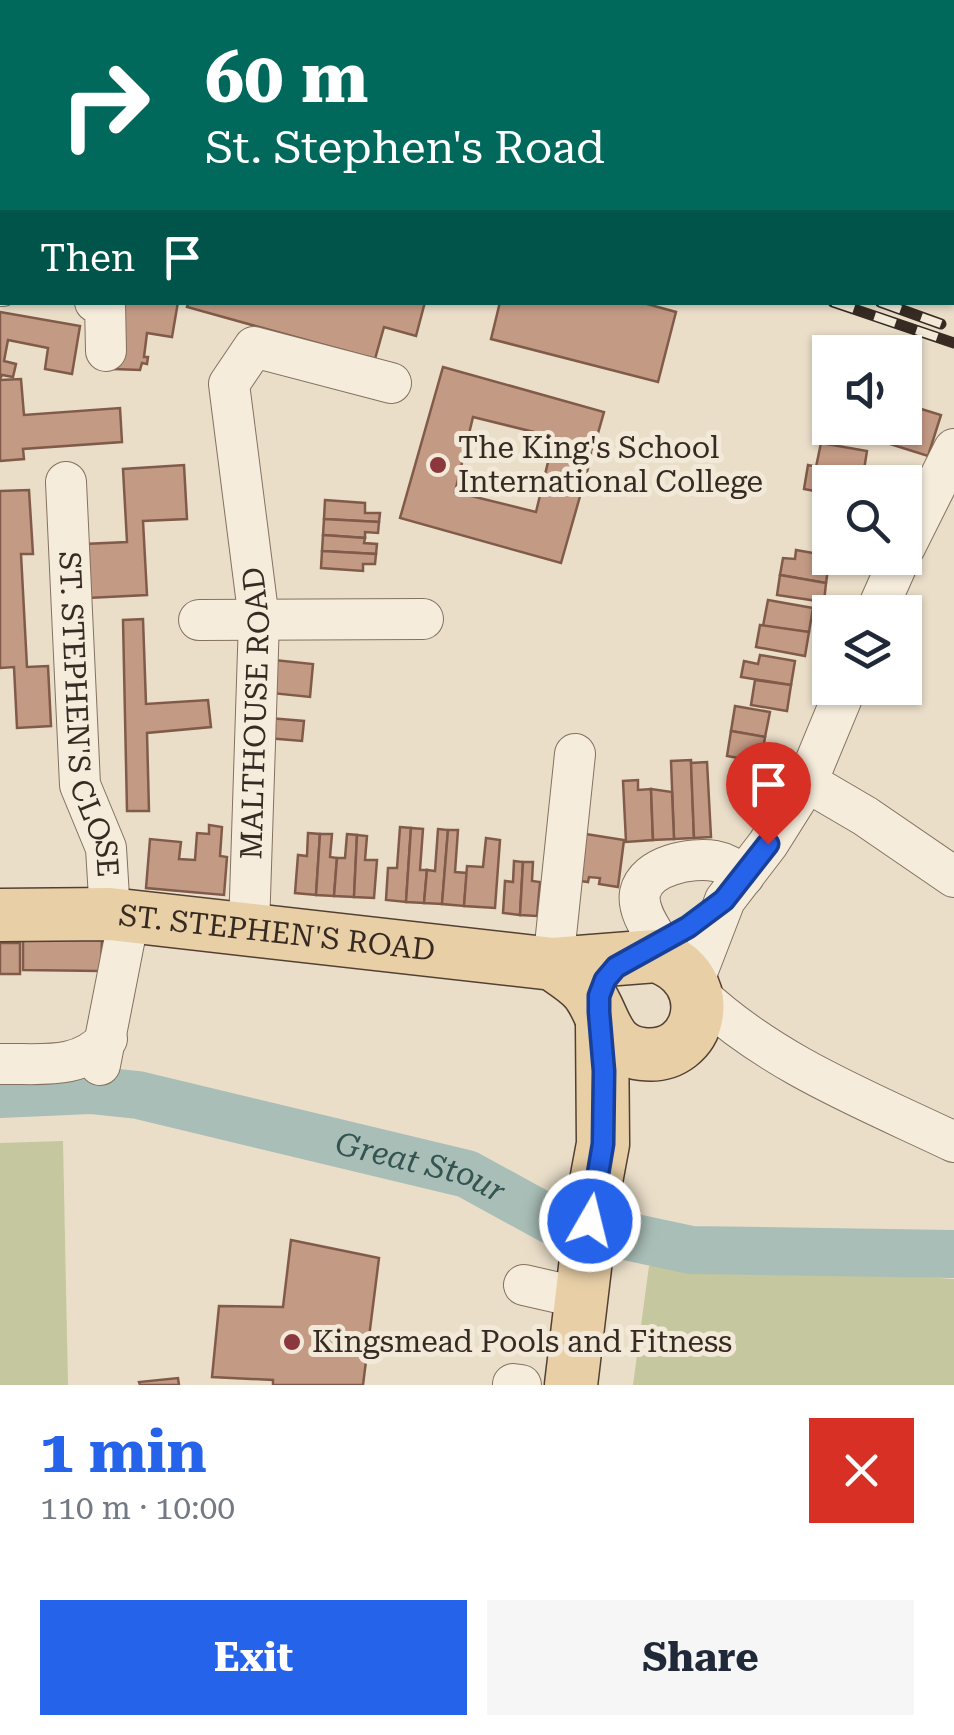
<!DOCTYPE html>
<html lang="en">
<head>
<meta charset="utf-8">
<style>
	:root { --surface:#fff; --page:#f6f6f7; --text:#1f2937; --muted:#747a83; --accent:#2563eb }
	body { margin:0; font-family:"Roboto Serif",serif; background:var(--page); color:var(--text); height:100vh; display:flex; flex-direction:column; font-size:38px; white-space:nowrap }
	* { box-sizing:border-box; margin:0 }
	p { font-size:32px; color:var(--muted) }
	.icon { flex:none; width:55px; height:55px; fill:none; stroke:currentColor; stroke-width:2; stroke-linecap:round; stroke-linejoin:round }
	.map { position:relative; height:1385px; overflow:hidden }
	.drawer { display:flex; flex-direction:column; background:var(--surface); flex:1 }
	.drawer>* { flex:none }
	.guide { position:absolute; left:0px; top:0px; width:955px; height:305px; box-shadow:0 2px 8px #0004; background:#00695c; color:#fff; overflow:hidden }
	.tools { position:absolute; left:812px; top:335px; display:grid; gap:20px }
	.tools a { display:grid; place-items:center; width:110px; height:110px; border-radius:0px; background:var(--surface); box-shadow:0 2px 8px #0004; font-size:50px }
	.pin { position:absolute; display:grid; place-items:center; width:85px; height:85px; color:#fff; margin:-102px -42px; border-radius:50% 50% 50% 0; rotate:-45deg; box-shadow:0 0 10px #0007 }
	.pin .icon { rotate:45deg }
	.me { position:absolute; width:110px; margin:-55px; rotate:8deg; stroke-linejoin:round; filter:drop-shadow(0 0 8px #0008) }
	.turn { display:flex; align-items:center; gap:35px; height:210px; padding:0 40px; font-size:45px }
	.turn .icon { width:130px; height:130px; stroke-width:2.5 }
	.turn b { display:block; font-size:70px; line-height:85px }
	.then { display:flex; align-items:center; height:95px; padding:0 40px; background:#0003; gap:20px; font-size:38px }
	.round { display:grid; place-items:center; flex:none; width:105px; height:105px; border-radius:0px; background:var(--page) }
	.overview { display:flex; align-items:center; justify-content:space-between; height:170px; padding:0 40px }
	h1 { font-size:60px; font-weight:700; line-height:75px; color:var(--accent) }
	.button { display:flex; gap:20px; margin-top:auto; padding:20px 40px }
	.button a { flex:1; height:115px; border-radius:0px; background:var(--accent); color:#fff; font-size:40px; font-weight:700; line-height:115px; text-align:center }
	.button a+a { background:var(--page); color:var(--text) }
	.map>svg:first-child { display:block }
</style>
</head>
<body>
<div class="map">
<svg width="954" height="1385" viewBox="0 0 954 1385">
	<rect width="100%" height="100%" fill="#eadec9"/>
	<!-- green -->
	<g fill="#c5c79e">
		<polygon points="63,1141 68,1385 0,1385 0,1143"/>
		<polygon points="743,1265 954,1279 954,1385 633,1385 649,1266"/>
	</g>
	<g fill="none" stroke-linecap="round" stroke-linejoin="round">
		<!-- river -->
		<path stroke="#a9beb7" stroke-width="48" id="s1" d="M0,1094L90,1090L138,1095L467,1174L551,1220L691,1250L954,1254"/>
	</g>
	<!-- building -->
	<g fill="#c39a84" stroke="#805b49" stroke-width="2.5" fill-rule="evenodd">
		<rect x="0" y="194" width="2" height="59"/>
		<polygon points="123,302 178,302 172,337 147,333 144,357 148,357 147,364 142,363 140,370 114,369"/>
		<polygon points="189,302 425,302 416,336 384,327 375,359 187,307"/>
		<polygon points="500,302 640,302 676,312 658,382 491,339"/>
		<polygon points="0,312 80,326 72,374 45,369 48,348 8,340 4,361 16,364 13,377 2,375 0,379"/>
		<path d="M443,367L604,412L561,563L400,518ZM473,417L554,437L536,512L455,492Z"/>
		<polygon points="21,379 24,415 120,408 122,442 23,449 24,459 0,461 0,380"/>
		<polygon points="905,404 941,415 928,456 874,439 878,428 893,431 895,428 905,428"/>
		<polygon points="821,443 867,451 863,476 816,467"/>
		<polygon points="184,465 187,519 143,521 147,595 88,598 84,544 127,542 123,469"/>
		<polygon points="808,465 863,476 861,482 830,482 830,494 804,489"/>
		<polygon points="29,490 33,554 21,554 27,667 48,666 51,726 17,728 14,667 0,668 0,491"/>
		<polygon points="824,498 830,499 830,525 819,523"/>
		<polygon points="325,500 365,503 365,513 380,513 379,522 324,519"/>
		<polygon points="324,519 379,522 378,533 365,532 365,538 323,535"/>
		<polygon points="819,523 830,525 830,550 814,547"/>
		<polygon points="323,535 365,538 364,543 377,544 376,554 322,551"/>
		<polygon points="796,550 830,556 826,583 780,575 783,558 795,559"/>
		<polygon points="322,551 376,554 375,564 363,564 363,571 321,568"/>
		<polygon points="780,575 826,583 824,602 777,595"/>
		<polygon points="768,600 813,608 809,632 763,626"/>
		<polygon points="143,619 146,704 208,700 211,727 147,733 149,811 127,811 123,620"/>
		<polygon points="760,625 809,632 805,656 756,647"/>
		<polygon points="760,655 795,661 791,685 741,677 744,661 758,664"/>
		<polygon points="274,660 313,664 310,697 271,693"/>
		<polygon points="755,680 791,685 787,711 751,705"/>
		<polygon points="735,706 770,712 765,737 731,731"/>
		<polygon points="269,718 304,721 302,741 267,738"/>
		<polygon points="731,731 765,737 761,762 727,756"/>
		<polygon points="691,760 694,838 674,839 671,761"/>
		<polygon points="707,762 711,837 694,838 691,763"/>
		<polygon points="638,780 638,790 651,789 653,840 626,842 623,781"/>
		<polygon points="651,789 672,792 674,839 653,840"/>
		<polygon points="209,825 222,827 220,856 227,857 224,895 146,888 150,839 181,842 179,859 195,860 197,833 209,834"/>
		<polygon points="400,827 411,828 406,902 386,900 388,868 397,868"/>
		<polygon points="411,828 423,829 420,870 427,870 424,903 406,902"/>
		<polygon points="438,829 448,830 442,904 424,903 427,870 435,871"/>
		<polygon points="448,830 458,830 455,872 467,873 464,906 442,904"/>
		<polygon points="573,832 624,840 618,887 599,884 600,878 589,877 588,882 566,879"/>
		<polygon points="308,833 320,834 316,895 295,893 298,855 307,856"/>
		<polygon points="320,834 332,834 330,857 337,858 334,896 316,895"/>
		<polygon points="347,834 357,835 354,897 334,896 337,858 345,858"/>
		<polygon points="357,835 367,836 365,860 377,860 374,898 354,897"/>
		<polygon points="486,838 500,840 495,908 464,906 467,866 483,867"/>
		<polygon points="514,861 523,862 520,915 503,913 505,881 513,882"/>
		<polygon points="523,862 533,862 532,881 540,882 537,916 520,915"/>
		<polygon points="23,938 102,938 101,971 23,970"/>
		<rect x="0" y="943" width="20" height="31"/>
		<polygon points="291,1240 379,1258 363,1385 273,1385 273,1380 212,1377 219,1306 283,1307"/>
		<polygon points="178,1378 179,1385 140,1385 139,1382"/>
	</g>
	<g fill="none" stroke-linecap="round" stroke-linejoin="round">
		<defs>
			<g id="minor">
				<polyline points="624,0 632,2"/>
				<polyline points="763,0 772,2"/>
				<polyline points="277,2 278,0"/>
				<polyline points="544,2 545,0"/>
				<polyline points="952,86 954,87"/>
				<polyline points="0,285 2,286"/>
				<polyline points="95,302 105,304 106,351"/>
				<path id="s2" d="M66,482L80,785L106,848L110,914"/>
				<polyline points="905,547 954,449"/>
				<polyline points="876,612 900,558"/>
				<polyline points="199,620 423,619"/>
				<polyline points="807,782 865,816 954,877"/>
				<path id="s3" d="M249,928L259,620L229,384L254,347L391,383"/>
				<path d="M660,944C651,929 637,911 640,893C646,865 692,857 715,861C726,863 735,869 744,876"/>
				<polyline points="553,964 575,754"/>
				<polyline points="693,983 725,900 768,844 807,782 846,688"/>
				<path d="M697,993C771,1063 864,1099 954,1142"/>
				<path d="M0,1064C40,1063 79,1071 107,1039"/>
				<polyline points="100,1065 129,917"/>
				<polyline points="524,1285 581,1298"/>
				<polyline points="513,1384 521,1385"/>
			</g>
			<g id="major">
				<path id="s4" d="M0,915L110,914L553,964L656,956C722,977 703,1062 642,1054C605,1049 606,1018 589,994C581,982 565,973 553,964"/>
				<polyline points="571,1385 594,1192 603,1144 602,1023"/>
			</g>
		</defs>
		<!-- minor casing -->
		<use href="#minor" stroke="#847160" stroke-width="42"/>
		<!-- major casing -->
		<use href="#major" stroke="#534033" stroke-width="55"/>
		<!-- minor -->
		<use href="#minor" stroke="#f5ecdc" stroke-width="40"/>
		<!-- major -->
		<use href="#major" stroke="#e8cfa6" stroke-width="52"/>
		<defs>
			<g id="rail">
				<polyline points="0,97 2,98"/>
				<polyline points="833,302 954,343"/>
				<polyline points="880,302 941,324"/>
			</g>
		</defs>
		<!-- rail casing -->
		<use href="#rail" stroke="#362a22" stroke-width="11"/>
		<!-- rail -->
		<use href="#rail" stroke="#f2e9d8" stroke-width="8" stroke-dasharray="22" stroke-linecap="butt"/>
	</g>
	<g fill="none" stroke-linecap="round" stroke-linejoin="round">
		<defs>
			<polyline id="route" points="590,1221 603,1144 604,1071 599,1012 599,996 605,980 616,967 688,927 724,900 768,844"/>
		</defs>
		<!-- route casing -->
		<use href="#route" stroke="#184099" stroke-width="25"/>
		<!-- route -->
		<use href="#route" stroke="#2563eb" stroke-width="18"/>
	</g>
	<!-- markers -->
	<g fill="#8c373d" stroke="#f2e9d8" stroke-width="4">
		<circle cx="438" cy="465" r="10"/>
		<circle cx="292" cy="1342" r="10"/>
	</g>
	<g text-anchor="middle" stroke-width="10" stroke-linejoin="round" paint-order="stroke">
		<!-- poi labels -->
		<g font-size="30" fill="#362a22" stroke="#f2e9d8" text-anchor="start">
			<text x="458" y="458">The King's School<tspan x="458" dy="34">International College</tspan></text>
			<text x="312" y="1352">Kingsmead Pools and Fitness</text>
		</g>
		<!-- street labels -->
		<g font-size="30" fill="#362a22" stroke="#f2e9d8">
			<text dy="10" stroke="none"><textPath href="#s3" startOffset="215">MALTHOUSE ROAD</textPath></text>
			<text dy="10" stroke="none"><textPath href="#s2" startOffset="235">ST. STEPHEN'S CLOSE</textPath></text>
			<text dy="10" stroke="none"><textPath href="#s4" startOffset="278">ST. STEPHEN'S ROAD</textPath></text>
		</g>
		<!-- water labels -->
		<g font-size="32" font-style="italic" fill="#335450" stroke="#f2e9d8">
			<text dy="11" stroke="none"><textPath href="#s1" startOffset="430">Great Stour</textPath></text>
		</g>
	</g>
</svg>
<div class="tools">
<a><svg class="icon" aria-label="sound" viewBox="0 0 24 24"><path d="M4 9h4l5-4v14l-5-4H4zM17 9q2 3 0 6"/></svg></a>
<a><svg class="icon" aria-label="search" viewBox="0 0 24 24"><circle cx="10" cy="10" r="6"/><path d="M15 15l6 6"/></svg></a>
<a><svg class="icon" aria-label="layers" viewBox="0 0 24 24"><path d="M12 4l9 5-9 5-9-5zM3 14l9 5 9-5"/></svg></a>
</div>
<div class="pin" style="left:768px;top:844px;background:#d93025"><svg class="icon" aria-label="arrive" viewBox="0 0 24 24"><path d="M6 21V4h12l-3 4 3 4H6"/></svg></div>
<svg class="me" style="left:590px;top:1221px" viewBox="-20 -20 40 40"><circle r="17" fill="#2563eb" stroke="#fff" stroke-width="3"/><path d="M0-11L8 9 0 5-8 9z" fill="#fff"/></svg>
<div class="guide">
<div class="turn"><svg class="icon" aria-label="right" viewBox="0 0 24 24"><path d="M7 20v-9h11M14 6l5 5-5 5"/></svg><div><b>60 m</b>St. Stephen's Road</div></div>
<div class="then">Then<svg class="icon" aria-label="arrive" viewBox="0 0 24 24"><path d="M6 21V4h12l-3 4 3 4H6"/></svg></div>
</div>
</div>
<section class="drawer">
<div class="overview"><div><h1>1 min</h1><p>110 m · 10:00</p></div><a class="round" style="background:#d93025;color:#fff"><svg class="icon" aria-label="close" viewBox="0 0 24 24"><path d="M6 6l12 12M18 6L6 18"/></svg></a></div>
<div class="button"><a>Exit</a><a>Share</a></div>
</section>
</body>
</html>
